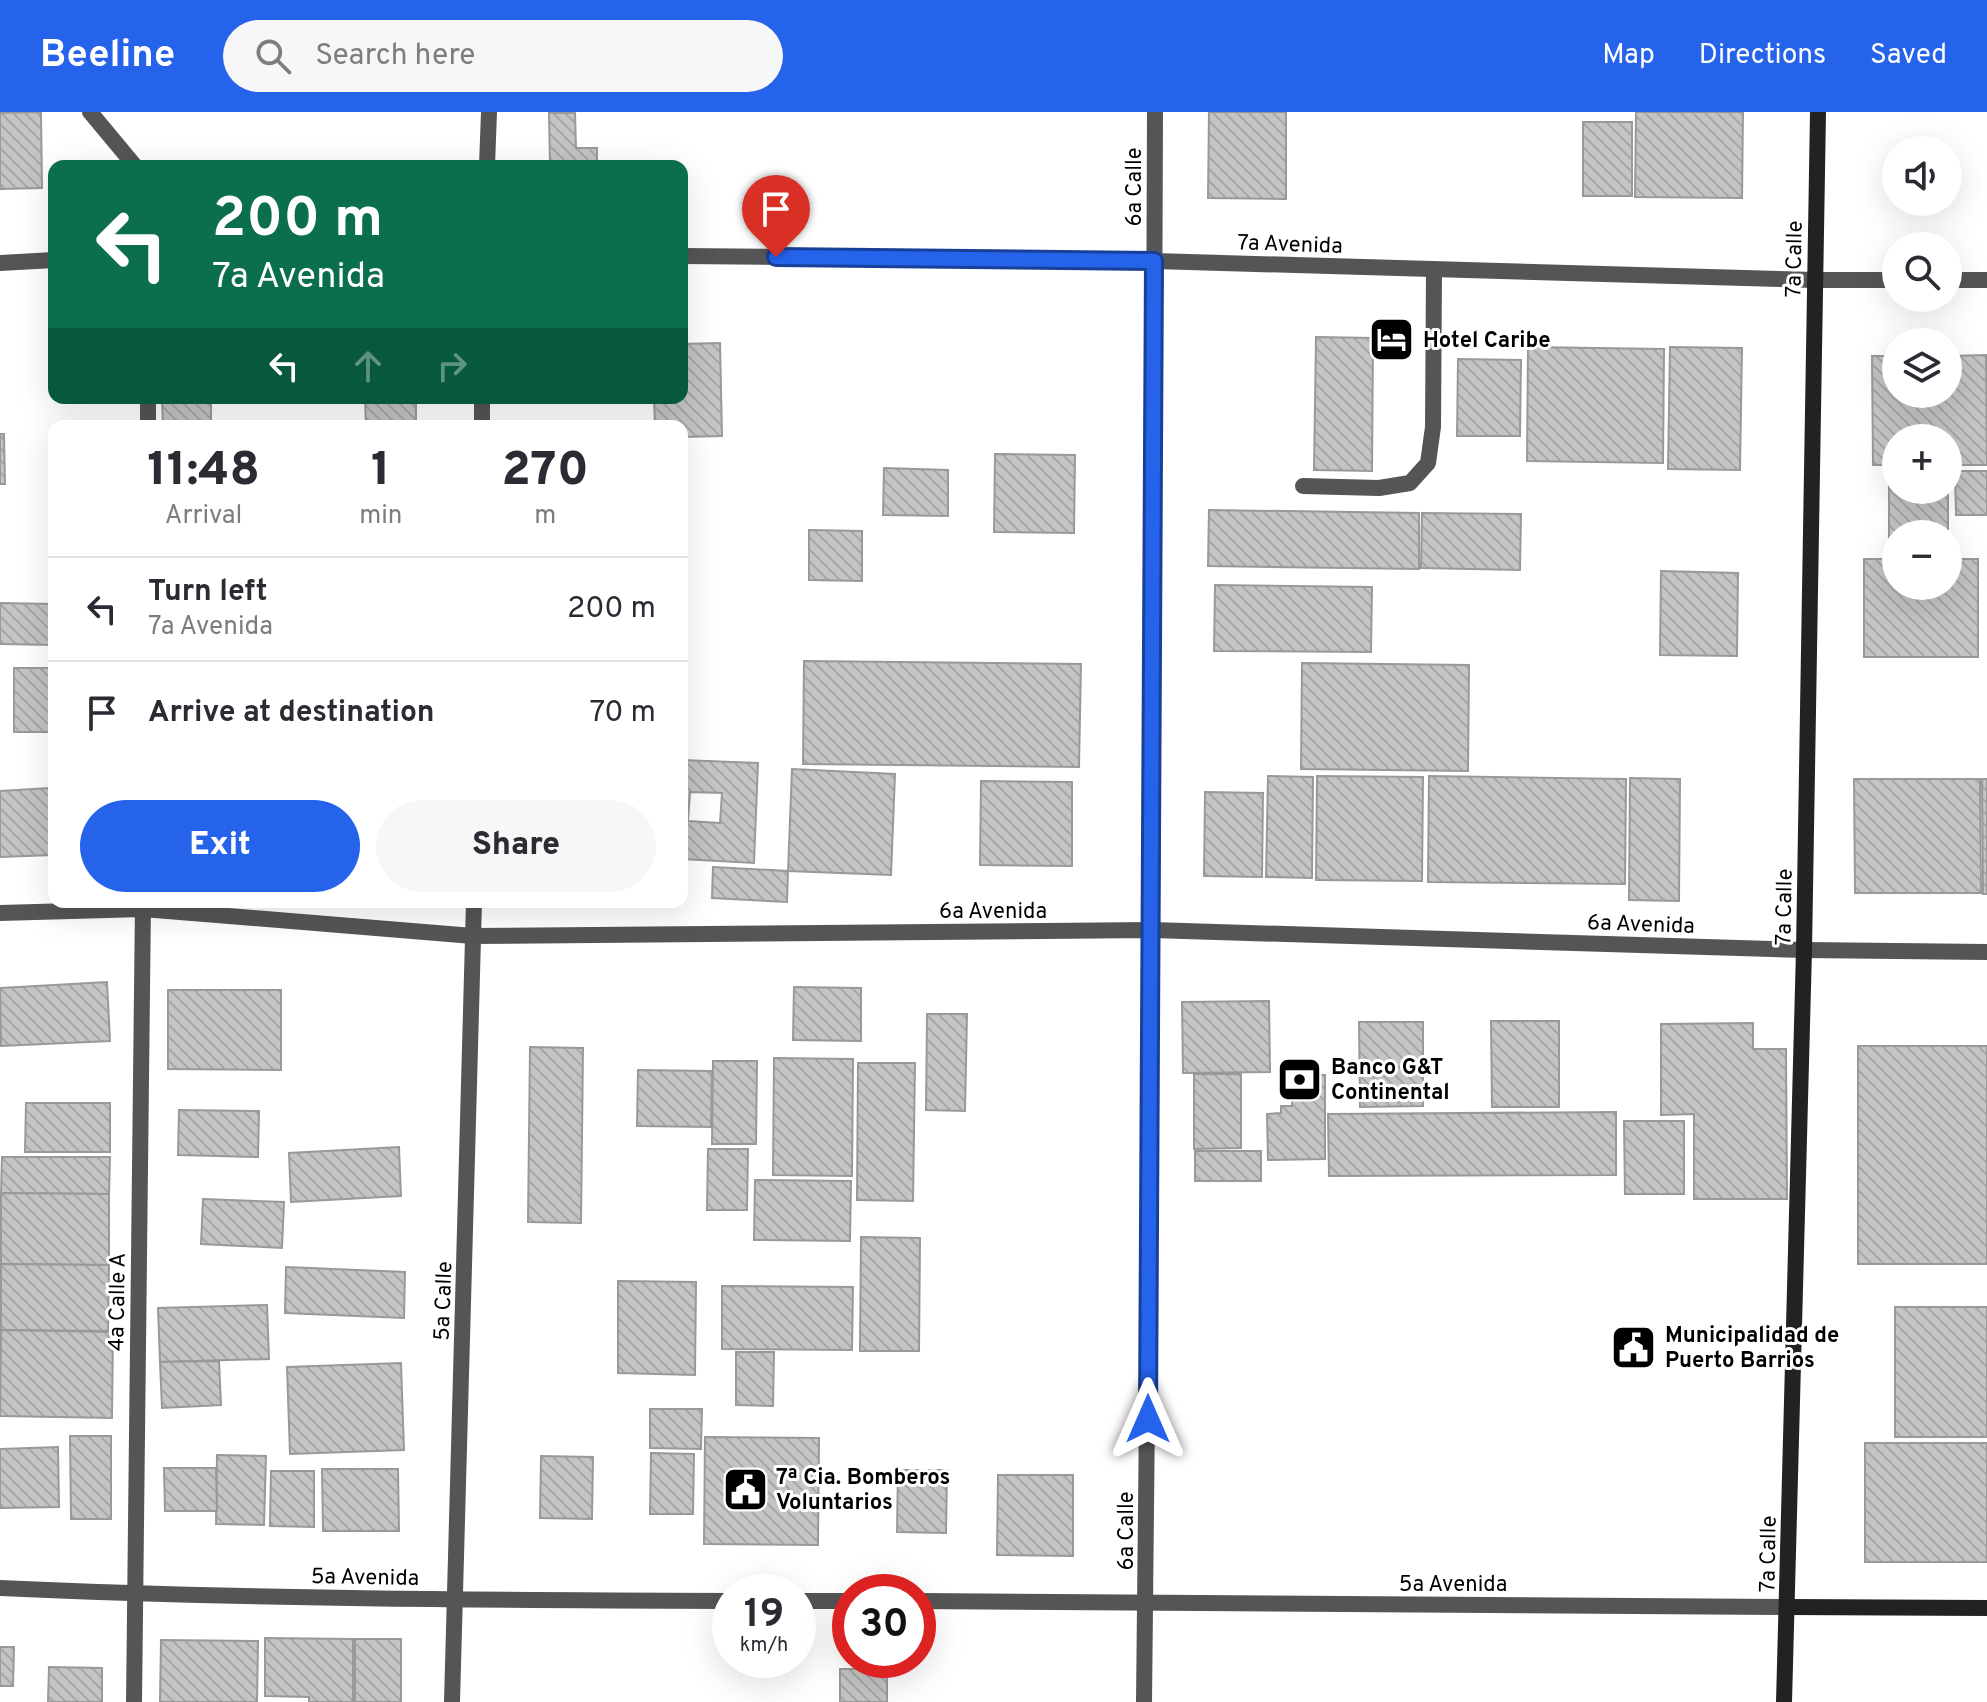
<!DOCTYPE html>
<html lang="en">
<head>
<meta charset="utf-8">
<style>
	:root { --surface:#fff; --page:#f7f7f7; --text:#2b2b33; --muted:#7c7c81; --line:#e1e1e2; --accent:#2563eb }
	body { margin:0; font-family:Overpass,sans-serif; background:var(--page); color:var(--text); height:100vh; display:flex; flex-direction:column; font-size:30px; white-space:nowrap }
	* { box-sizing:border-box; margin:0 }
	p { font-size:26px; color:var(--muted) }
	.icon { flex:none; width:44px; height:44px; fill:none; stroke:currentColor; stroke-width:2; stroke-linecap:round; stroke-linejoin:round }
	.map { position:relative; flex:1; overflow:hidden }
	.drawer { position:absolute; left:48px; top:308px; width:640px; height:488px; display:flex; flex-direction:column; background:var(--surface); border-radius:16px; box-shadow:0 8px 32px #0002 }
	.drawer>* { flex:none }
	.banner { position:absolute; left:48px; top:48px; width:640px; height:244px; border-radius:16px; box-shadow:0 8px 32px #0002; background:#0b6e4f; color:#fff; overflow:hidden }
	.tools { position:absolute; left:1882px; top:24px; display:grid; gap:16px }
	.tools a { display:grid; place-items:center; width:80px; height:80px; border-radius:50%; background:var(--surface); box-shadow:0 8px 32px #0002; font-size:40px }
	.speed { position:absolute; left:712px; top:1462px; display:flex; gap:16px; font-size:40px; font-weight:700; text-align:center }
	.speed>* { display:grid; place-content:center; width:104px; height:104px; border-radius:50%; background:var(--surface); box-shadow:0 8px 32px #0002; line-height:1 }
	.speed small { font-size:20px; font-weight:400 }
	.speed .limit { border:12px solid #d22; background:#fff; color:#111 }
	.pin { position:absolute; display:grid; place-items:center; width:68px; height:68px; color:#fff; margin:-82px -34px; border-radius:50% 50% 50% 0; rotate:-45deg; box-shadow:0 0 8px #0007 }
	.pin .icon { rotate:45deg }
	.me { position:absolute; width:88px; margin:-44px; rotate:0deg; stroke-linejoin:round; filter:drop-shadow(0 0 6px #0008) }
	.turn { display:flex; align-items:center; gap:28px; height:168px; padding:0 32px; font-size:36px }
	.turn .icon { width:104px; height:104px; stroke-width:2.5 }
	.turn b { display:block; font-size:56px; line-height:68px }
	.lanes { display:flex; align-items:center; height:76px; padding:0 32px; background:#0003; justify-content:center; gap:40px; direction:ltr }
	.lanes .off { opacity:.35 }
	.eta { display:flex; justify-content:space-evenly; align-items:center; height:136px; text-align:center }
	.eta b { font-size:48px; font-weight:800; line-height:56px }
	.primary-button { display:flex; gap:16px; margin-top:auto; padding:16px 32px }
	.primary-button a { flex:1; height:92px; border-radius:48px; background:var(--accent); color:#fff; font-size:32px; font-weight:800; line-height:92px; text-align:center }
	.primary-button a+a { background:var(--page); color:var(--text) }
	ul { padding:0; list-style:none }
	li { display:flex; align-items:center; gap:24px; height:104px; padding:0 32px; border-top:2px solid var(--line) }
	li div { flex:1 }
	li b { display:block; font-size:30px }
	li em { font-style:normal }
	header { display:flex; align-items:center; gap:48px; box-sizing:border-box; height:112px; padding:0 40px; background:var(--accent); color:#fff }
	header strong { font-size:38px }
	nav { display:flex; gap:44px; margin-inline-start:auto; font-size:28px }
	.search { width:560px; height:72px; background:var(--page); display:flex; align-items:center; gap:20px; box-sizing:border-box; padding:0 28px; border-radius:44px; color:var(--muted); font-size:30px }
	.map>svg:first-child { display:block }
</style>
</head>
<body>
<header>
<strong>Beeline</strong>
<div class="search"><svg class="icon" aria-label="search" viewBox="0 0 24 24"><circle cx="10" cy="10" r="6"/><path d="M15 15l6 6"/></svg>Search here</div>
<nav><a>Map</a><a>Directions</a><a>Saved</a></nav>
</header>
<div class="map">
<svg width="1987" height="1590" viewBox="0 0 1987 1590">
	<defs>
		<pattern id="building-back-hatch" width="6" height="6" patternUnits="userSpaceOnUse" patternTransform="scale(2)"><rect width="6" height="6" fill="#c4c4c4"/><path d="M-1 5l2 2M0 0l6 6M5-1l2 2" fill="none" stroke="#a7a7a7"/></pattern>
	</defs>
	<rect width="100%" height="100%" fill="#fff"/>
	<!-- building -->
	<g fill="url(#building-back-hatch)" stroke="#999" stroke-width="2" fill-rule="evenodd">
		<polygon points="41,0 42,76 0,77 0,1"/>
		<polygon points="1209,0 1286,0 1286,87 1208,86"/>
		<polygon points="1636,0 1743,0 1742,86 1635,85"/>
		<polygon points="549,1 575,1 576,36 597,36 597,54 550,54"/>
		<rect x="1583" y="10" width="49" height="74"/>
		<polygon points="1316,225 1373,226 1372,359 1314,358"/>
		<polygon points="720,231 722,324 682,325 682,314 655,314 654,286 682,286 682,232"/>
		<polygon points="1528,235 1664,237 1663,351 1527,349"/>
		<polygon points="1670,235 1742,236 1740,358 1668,357"/>
		<polygon points="1986,243 1987,353 1948,353 1948,326 1896,326 1896,353 1873,353 1872,244 1896,244 1896,282 1948,282 1948,244"/>
		<polygon points="1458,247 1521,248 1520,324 1457,324"/>
		<polygon points="162,286 211,286 211,314 163,314"/>
		<polygon points="223,286 289,286 288,290 223,290"/>
		<polygon points="365,286 416,286 416,314 366,314"/>
		<polygon points="0,322 4,322 5,372 0,372"/>
		<polygon points="995,342 1075,343 1074,421 994,420"/>
		<polygon points="884,356 948,358 948,404 883,403"/>
		<polygon points="1889,357 1896,357 1896,378 1948,378 1948,437 1948,422 1896,422 1896,437 1889,437"/>
		<polygon points="1955,359 1987,359 1987,403 1956,403"/>
		<polygon points="1209,398 1419,401 1419,457 1208,454"/>
		<polygon points="1422,401 1521,402 1520,458 1421,456"/>
		<polygon points="809,418 862,419 862,469 809,468"/>
		<polygon points="1864,447 1896,447 1896,474 1948,474 1948,447 1978,447 1978,545 1864,545"/>
		<polygon points="1661,459 1738,461 1737,544 1660,543"/>
		<polygon points="1215,473 1372,475 1371,540 1214,539"/>
		<polygon points="0,491 54,492 54,533 0,532"/>
		<polygon points="804,549 1081,552 1079,655 803,652"/>
		<polygon points="1302,551 1469,553 1468,659 1301,657"/>
		<rect x="14" y="556" width="40" height="64"/>
		<path d="M682,648L758,651L754,751L682,747ZM690,680L722,681L720,711L688,709Z"/>
		<polygon points="792,657 895,662 891,763 788,759"/>
		<polygon points="1268,664 1313,665 1312,766 1266,765"/>
		<polygon points="1317,664 1423,665 1422,769 1316,768"/>
		<polygon points="1429,664 1626,667 1625,772 1428,770"/>
		<polygon points="1630,666 1680,667 1679,789 1629,788"/>
		<polygon points="1854,667 1980,667 1981,781 1855,781"/>
		<polygon points="1982,667 1987,667 1987,782 1983,782"/>
		<polygon points="981,669 1072,670 1072,754 980,753"/>
		<polygon points="49,676 52,743 0,745 0,679"/>
		<polygon points="1205,680 1263,681 1262,765 1204,764"/>
		<polygon points="713,755 788,759 787,790 712,786"/>
		<polygon points="107,870 110,929 1,934 0,876"/>
		<polygon points="794,875 861,876 861,929 793,928"/>
		<polygon points="168,878 281,878 281,958 168,957"/>
		<polygon points="1269,889 1270,960 1183,961 1182,890"/>
		<polygon points="927,902 967,902 965,999 926,998"/>
		<polygon points="1491,909 1559,909 1559,995 1492,995"/>
		<polygon points="1359,910 1423,910 1423,994 1360,995"/>
		<polygon points="1753,911 1753,937 1786,937 1787,1087 1694,1087 1694,1002 1661,1003 1661,912"/>
		<rect x="1858" y="934" width="129" height="218"/>
		<polygon points="530,935 583,936 581,1111 528,1110"/>
		<polygon points="774,946 853,947 852,1064 773,1063"/>
		<polygon points="713,949 757,949 756,1032 712,1032"/>
		<polygon points="858,951 915,951 913,1089 857,1088"/>
		<polygon points="638,958 712,959 711,1015 637,1014"/>
		<polygon points="1194,962 1241,962 1241,1036 1194,1037"/>
		<polygon points="1292,963 1325,963 1325,1047 1268,1048 1267,1002 1281,1001 1281,994 1292,994"/>
		<polygon points="26,991 110,991 110,1040 25,1040"/>
		<polygon points="179,998 259,999 258,1045 178,1043"/>
		<polygon points="1616,1000 1616,1063 1329,1064 1328,1002"/>
		<polygon points="1624,1009 1684,1009 1684,1082 1625,1082"/>
		<polygon points="399,1035 401,1084 291,1090 289,1041"/>
		<polygon points="708,1037 748,1037 747,1098 707,1098"/>
		<rect x="1195" y="1039" width="66" height="30"/>
		<polygon points="2,1045 110,1045 109,1082 1,1081"/>
		<polygon points="755,1068 851,1069 850,1129 754,1128"/>
		<polygon points="1,1081 109,1082 109,1153 1,1152"/>
		<polygon points="203,1087 284,1090 282,1136 201,1132"/>
		<polygon points="861,1125 920,1126 919,1239 860,1239"/>
		<polygon points="1,1152 109,1153 108,1219 1,1218"/>
		<polygon points="286,1155 405,1160 404,1206 285,1201"/>
		<polygon points="618,1169 696,1170 695,1263 618,1261"/>
		<polygon points="722,1174 853,1175 852,1238 722,1237"/>
		<polygon points="267,1193 269,1247 160,1250 158,1196"/>
		<rect x="1895" y="1195" width="92" height="130"/>
		<polygon points="1,1218 113,1220 112,1306 0,1304"/>
		<polygon points="736,1240 774,1240 773,1294 736,1293"/>
		<polygon points="219,1249 221,1293 162,1296 160,1250"/>
		<polygon points="401,1251 404,1338 290,1342 287,1255"/>
		<polygon points="650,1297 702,1297 701,1337 650,1336"/>
		<polygon points="70,1324 111,1324 111,1407 71,1407"/>
		<polygon points="705,1325 819,1326 818,1433 704,1432"/>
		<rect x="1865" y="1331" width="122" height="119"/>
		<polygon points="58,1335 59,1395 0,1396 0,1337"/>
		<polygon points="651,1341 694,1342 693,1402 650,1402"/>
		<polygon points="217,1343 266,1344 264,1413 216,1412"/>
		<polygon points="541,1344 593,1345 592,1407 540,1406"/>
		<polygon points="164,1356 216,1356 217,1399 165,1399"/>
		<polygon points="322,1357 398,1357 399,1419 323,1419"/>
		<polygon points="898,1358 947,1358 946,1421 897,1420"/>
		<polygon points="271,1359 314,1359 314,1415 270,1414"/>
		<polygon points="998,1363 1073,1363 1073,1444 997,1443"/>
		<polygon points="265,1526 353,1527 353,1590 309,1590 309,1585 265,1584"/>
		<rect x="355" y="1527" width="46" height="63"/>
		<polygon points="161,1528 258,1529 257,1590 160,1590"/>
		<polygon points="0,1535 14,1535 13,1574 0,1574"/>
		<polygon points="49,1555 102,1556 102,1590 48,1590"/>
		<rect x="840" y="1557" width="47" height="33"/>
	</g>
	<g fill="none" stroke-linecap="round" stroke-linejoin="round">
		<!-- lane -->
		<polyline stroke="#555" stroke-width="16" points="1303,374 1379,376 1410,371 1428,351 1433,315 1434,158"/>
		<!-- street -->
		<g stroke="#555" stroke-width="16">
			<polyline points="90,0 135,54"/>
			<polyline points="487,54 489,0"/>
			<polyline points="682,144 1154,149 1815,168 1896,168"/>
			<polyline points="0,151 54,148"/>
			<polyline points="1948,168 1987,168"/>
			<polyline points="148,314 148,286"/>
			<polyline points="482,314 482,286"/>
			<polyline points="0,801 143,797 473,824 1152,818 1804,838 1987,840"/>
			<path d="M0,1476C243,1487 487,1488 730,1489"/>
			<polyline points="798,1489 850,1489"/>
			<polyline points="918,1489 1788,1495"/>
			<polyline points="134,1590 143,790"/>
			<polyline points="452,1590 474,790"/>
			<polyline points="1144,1590 1152,818 1155,0"/>
		</g>
		<!-- secondary -->
		<g stroke="#222" stroke-width="16">
			<polyline points="1788,1495 1987,1496"/>
			<polyline points="1784,1590 1804,838 1818,0"/>
		</g>
	</g>
	<g fill="none" stroke-linecap="round" stroke-linejoin="round">
		<defs>
			<polyline id="route" points="776,145 1154,149 1148,1307"/>
		</defs>
		<!-- route casing -->
		<use href="#route" stroke="#184099" stroke-width="20"/>
		<!-- route -->
		<use href="#route" stroke="#2563eb" stroke-width="14"/>
	</g>
	<!-- icons -->
	<defs>
		<symbol id="hotel-square" viewBox="-11 -11 22 22"><rect x="-9" y="-9" width="18" height="18" rx="4" fill="#000" stroke="#fff"/><path d="M-6-4.5h1.5V1H6V5H4.5V3h-9V5H-6ZM-4 0a1.8 1.8 0 1 1 3.6 0ZM.5 0V-2.5h3Q6-2.5 6 0Z" fill="#fff"/></symbol>
		<symbol id="bank-square" viewBox="-11 -11 22 22"><rect x="-9" y="-9" width="18" height="18" rx="4" fill="#000" stroke="#fff"/><path d="M-6-4H6V4H-6ZM0-2.3a2.3 2.3 0 1 0 0 4.6a2.3 2.3 0 1 0 0-4.6Z" fill="#fff"/></symbol>
		<symbol id="civic-square" viewBox="-11 -11 22 22"><rect x="-9" y="-9" width="18" height="18" rx="4" fill="#000" stroke="#fff"/><path d="M-.6-6.5H3V-4.5H.6V-3L4-1V1h2V6H-6V1h2V-1L-.6-3ZM-1.2 2.5V6h2.4V2.5Z" fill="#fff"/></symbol>
	</defs>
	<g fill-rule="evenodd">
		<use href="#hotel-square" x="1366" y="202" width="51" height="51"/>
		<use href="#bank-square" x="1274" y="942" width="51" height="51"/>
		<use href="#civic-square" x="1608" y="1210" width="51" height="51"/>
		<use href="#civic-square" x="720" y="1352" width="51" height="51"/>
	</g>
	<g text-anchor="middle" stroke-width="6" stroke-linejoin="round" paint-order="stroke">
		<!-- street labels -->
		<g font-size="22" fill="#000" stroke="#fff">
			<text transform="translate(1133 75) rotate(-90)" y="8">6a Calle</text>
			<text transform="translate(1290 131) rotate(2)" y="8">7a Avenida</text>
			<text transform="translate(1793 147) rotate(-89)" y="8">7a Calle</text>
			<text transform="translate(1783 795) rotate(-89)" y="8">7a Calle</text>
			<text x="993" y="806">6a Avenida</text>
			<text transform="translate(1641 811) rotate(2)" y="8">6a Avenida</text>
			<text transform="translate(442 1189) rotate(-88)" y="8">5a Calle</text>
			<text transform="translate(116 1190) rotate(-89)" y="8">4a Calle A</text>
			<text transform="translate(1125 1419) rotate(-90)" y="8">6a Calle</text>
			<text transform="translate(1767 1442) rotate(-89)" y="8">7a Calle</text>
			<text transform="translate(365 1464) rotate(1)" y="8">5a Avenida</text>
			<text x="1453" y="1479">5a Avenida</text>
		</g>
		<!-- poi labels -->
		<g font-size="22" font-weight="bold" fill="#000" stroke="#fff" text-anchor="start">
			<text x="1423" y="235">Hotel Caribe</text>
			<text x="1331" y="962">Banco G&amp;T<tspan x="1331" dy="25">Continental</tspan></text>
			<text x="1665" y="1230">Municipalidad de<tspan x="1665" dy="25">Puerto Barrios</tspan></text>
			<text x="776" y="1372">7ª Cia. Bomberos<tspan x="776" dy="25">Voluntarios</tspan></text>
		</g>
	</g>
</svg>
<div class="tools">
<a><svg class="icon" aria-label="sound" viewBox="0 0 24 24"><path d="M4 9h4l5-4v14l-5-4H4zM17 9q2 3 0 6"/></svg></a>
<a><svg class="icon" aria-label="search" viewBox="0 0 24 24"><circle cx="10" cy="10" r="6"/><path d="M15 15l6 6"/></svg></a>
<a><svg class="icon" aria-label="layers" viewBox="0 0 24 24"><path d="M12 4l9 5-9 5-9-5zM3 14l9 5 9-5"/></svg></a>
<a>+</a>
<a>−</a>
</div>
<div class="speed"><div>19<small>km/h</small></div><div class="limit">30</div></div>
<div class="pin" style="left:776px;top:145px;background:#d93025"><svg class="icon" aria-label="arrive" viewBox="0 0 24 24"><path d="M6 21V4h12l-3 4 3 4H6"/></svg></div>
<svg class="me" style="left:1148px;top:1307px" viewBox="-20 -20 40 40"><path d="M0-17L14 15 0 8-14 15z" fill="#2563eb" stroke="#fff" stroke-width="4"/></svg>
<div class="banner">
<div class="turn"><svg class="icon" aria-label="left" viewBox="0 0 24 24"><path d="M17 20v-9H6M10 6l-5 5 5 5"/></svg><div><b>200 m</b>7a Avenida</div></div>
<div class="lanes"><svg class="icon" aria-label="left" viewBox="0 0 24 24"><path d="M17 20v-9H6M10 6l-5 5 5 5"/></svg><svg class="icon off" aria-label="ahead" viewBox="0 0 24 24"><path d="M12 20V5M6 11l6-6 6 6"/></svg><svg class="icon off" aria-label="right" viewBox="0 0 24 24"><path d="M7 20v-9h11M14 6l5 5-5 5"/></svg></div>
</div>
<section class="drawer">
<div class="eta">
<div><b>11:48</b><p>Arrival</p></div>
<div><b>1</b><p>min</p></div>
<div><b>270</b><p>m</p></div>
</div>
<ul>
<li><svg class="icon" aria-label="left" viewBox="0 0 24 24"><path d="M17 20v-9H6M10 6l-5 5 5 5"/></svg><div><b>Turn left</b><p>7a Avenida</p></div><em>200 m</em></li>
<li><svg class="icon" aria-label="arrive" viewBox="0 0 24 24"><path d="M6 21V4h12l-3 4 3 4H6"/></svg><div><b>Arrive at destination</b></div><em>70 m</em></li>
</ul>
<div class="primary-button"><a>Exit</a><a>Share</a></div>
</section>
</div>
</body>
</html>
